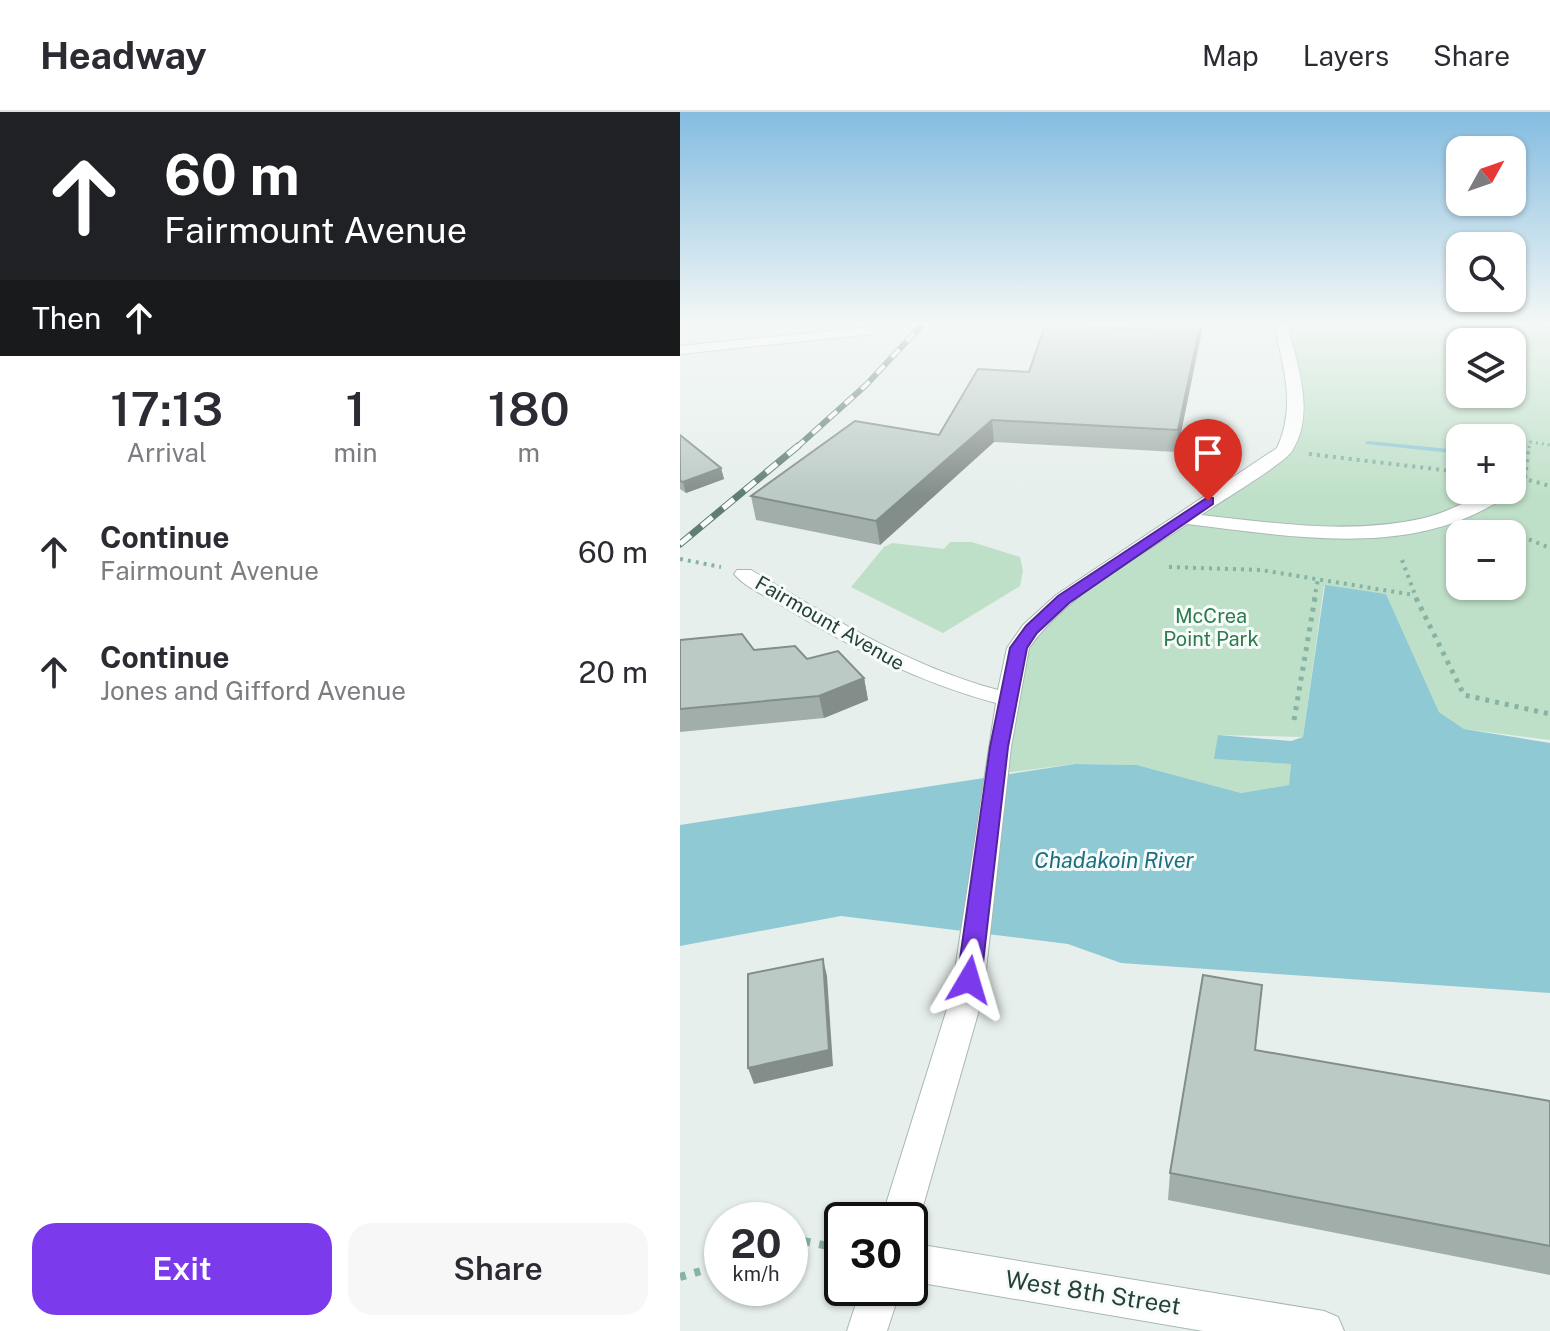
<!DOCTYPE html>
<html lang="en">
<head>
<meta charset="utf-8">
<style>
	:root { --surface:#fff; --page:#f7f7f7; --text:#2b2b33; --muted:#7c7c81; --line:#e1e1e2; --accent:#7c3aed }
	body { margin:0; font-family:"Public Sans",sans-serif; background:var(--page); color:var(--text); height:100vh; display:flex; flex-direction:column; font-size:30px; white-space:nowrap }
	* { box-sizing:border-box; margin:0 }
	p { font-size:26px; color:var(--muted) }
	.icon { flex:none; width:44px; height:44px; fill:none; stroke:currentColor; stroke-width:2; stroke-linecap:round; stroke-linejoin:round }
	.map { position:relative; flex:1; overflow:hidden }
	.drawer { display:flex; flex-direction:column; background:var(--surface); width:680px }
	.drawer>* { flex:none }
	.hud { background:#202124; color:#fff; overflow:hidden }
	.needle { width:52px; rotate:50deg }
	.buttons { position:absolute; left:766px; top:24px; display:grid; gap:16px }
	.buttons a { display:grid; place-items:center; width:80px; height:80px; border-radius:16px; background:var(--surface); box-shadow:0 2px 6px #0004; font-size:40px }
	.speed { position:absolute; left:24px; top:1090px; display:flex; gap:16px; font-size:40px; font-weight:700; text-align:center }
	.speed>* { display:grid; place-content:center; width:104px; height:104px; border-radius:50%; background:var(--surface); box-shadow:0 2px 6px #0004; line-height:1 }
	.speed small { font-size:20px; font-weight:400 }
	.speed .limit { border:4px solid #111; border-radius:12px; background:#fff; color:#111 }
	.pin { position:absolute; display:grid; place-items:center; width:68px; height:68px; color:#fff; margin:-82px -34px; border-radius:50% 50% 50% 0; rotate:-45deg; box-shadow:0 0 8px #0007 }
	.pin .icon { rotate:45deg }
	.me { position:absolute; width:88px; margin:-44px; rotate:7deg; stroke-linejoin:round; filter:drop-shadow(0 0 6px #0008) }
	.turn { display:flex; align-items:center; gap:28px; height:168px; padding:0 32px; font-size:36px }
	.turn .icon { width:104px; height:104px; stroke-width:2.5 }
	.turn b { display:block; font-size:56px; line-height:68px }
	.then { display:flex; align-items:center; height:76px; padding:0 32px; background:#0003; gap:16px; font-size:30px }
	.eta { display:flex; justify-content:space-evenly; align-items:center; height:136px; text-align:center }
	.eta b { font-size:48px; font-weight:600; line-height:56px }
	.action { display:flex; gap:16px; margin-top:auto; padding:16px 32px }
	.action a { flex:1; height:92px; border-radius:24px; background:var(--accent); color:#fff; font-size:32px; font-weight:600; line-height:92px; text-align:center }
	.action a+a { background:var(--page); color:var(--text) }
	ul { padding:0; list-style:none }
	li { display:flex; align-items:center; gap:24px; height:120px; padding:0 32px }
	li div { flex:1 }
	li b { display:block; font-size:30px }
	li em { font-style:normal }
	header { display:flex; align-items:center; gap:48px; box-sizing:border-box; height:112px; padding:0 40px; background:var(--surface); border-bottom:2px solid var(--line) }
	header strong { font-size:38px }
	nav { display:flex; gap:44px; margin-inline-start:auto; font-size:28px }
	main { display:flex; flex:1; min-height:0 }
	.map>svg:first-child { display:block }
</style>
</head>
<body>
<header>
<strong>Headway</strong>
<nav><a>Map</a><a>Layers</a><a>Share</a></nav>
</header>
<main>
<section class="drawer">
<div class="hud">
<div class="turn"><svg class="icon" aria-label="ahead" viewBox="0 0 24 24"><path d="M12 20V5M6 11l6-6 6 6"/></svg><div><b>60 m</b>Fairmount Avenue</div></div>
<div class="then">Then<svg class="icon" aria-label="ahead" viewBox="0 0 24 24"><path d="M12 20V5M6 11l6-6 6 6"/></svg></div>
</div>
<div class="eta">
<div><b>17:13</b><p>Arrival</p></div>
<div><b>1</b><p>min</p></div>
<div><b>180</b><p>m</p></div>
</div>
<ul>
<li><svg class="icon" aria-label="ahead" viewBox="0 0 24 24"><path d="M12 20V5M6 11l6-6 6 6"/></svg><div><b>Continue</b><p>Fairmount Avenue</p></div><em>60 m</em></li>
<li><svg class="icon" aria-label="ahead" viewBox="0 0 24 24"><path d="M12 20V5M6 11l6-6 6 6"/></svg><div><b>Continue</b><p>Jones and Gifford Avenue</p></div><em>20 m</em></li>
</ul>
<div class="action"><a>Exit</a><a>Share</a></div>
</section>
<div class="map">
<svg width="870" height="1219" viewBox="0 0 870 1219">
	<rect width="100%" height="100%" fill="#e6efeb"/>
	<!-- green -->
	<g fill="#bfe0c8" fill-rule="evenodd">
		<path d="M595,213H870V628L784,617L759,600L706,482L644,474L623,625L538,623L535,647L611,652L609,673L561,681L457,653L395,652L315,662L338,536L383,487L604,339L614,320ZM780,230H832V282H780ZM780,326H832V378H780ZM780,422H832V474H780Z"/>
		<polygon points="270,430 292,430 340,445 343,459 340,474 263,521 171,475 204,435 212,431 264,437"/>
	</g>
	<!-- water -->
	<polygon fill="#8ec9d4" points="645,473 706,482 759,600 784,617 870,631 870,881 441,851 388,832 161,804 0,834 0,713 395,652 457,653 561,681 609,673 611,652 534,647 538,623 611,629 623,625"/>
	<g fill="none" stroke-linecap="round" stroke-linejoin="round">
		<!-- stream -->
		<polygon fill="#8ec9d4" fill-rule="evenodd" points="688,329 780,338 780,342 686,332 685,331"/>
		<defs>
			<g id="minor">
				<path d="M594,213H607C617,252 636,301 612,339C604,352 538,391 521,403C595,411 671,423 744,406C775,399 801,378 832,378V374L836,378C828,387 815,391 805,397C715,445 603,423 507,412C453,449 387,482 349,536L331,635L303,884L239,1108L230,1123V1108H201L271,884L316,591C238,570 169,535 101,493C86,484 65,475 54,462L57,458H71C150,505 228,554 318,578L327,536L343,513L376,483L597,336C616,295 604,256 594,213Z"/>
				<polygon points="189,215 194,216 194,222 0,242 0,234"/>
				<polygon points="230,1131 644,1199 658,1205 664,1219 523,1219 230,1169"/>
				<polygon points="181,1176 221,1176 207,1219 167,1219"/>
			</g>
		</defs>
		<!-- minor casing -->
		<use href="#minor" stroke="#a8b8b2" stroke-width="2"/>
		<!-- path-far3 -->
		<polyline stroke="#86b3a5" stroke-width="3" stroke-dasharray="2 4" stroke-linecap="butt" points="849,336 850,330 870,333"/>
		<!-- path-far2 -->
		<g stroke="#86b3a5" stroke-width="4" stroke-dasharray="3 5" stroke-linecap="butt">
			<polyline points="629,342 780,360"/>
			<polyline points="845,366 849,334"/>
			<polyline points="849,368 870,374"/>
			<polyline points="812,412 870,436"/>
			<polyline points="0,447 41,455"/>
			<polyline points="722,448 737,488"/>
			<polyline points="489,455 581,458 734,483"/>
			<polyline points="634,488 638,467"/>
		</g>
		<!-- path-far1 -->
		<g stroke="#86b3a5" stroke-width="5" stroke-dasharray="4 6" stroke-linecap="butt">
			<polyline points="736,486 784,583 870,602"/>
			<polyline points="614,608 635,486"/>
		</g>
		<!-- path -->
		<g stroke="#86b3a5" stroke-width="8" stroke-dasharray="6 9" stroke-linecap="butt">
			<polyline points="110,1133 124,1129 162,1137"/>
			<polyline points="0,1165 42,1153"/>
		</g>
		<!-- minor -->
		<use href="#minor" fill="#fff" fill-rule="evenodd"/>
		<defs>
			<polyline id="rail-far1" points="116,336 186,273 242,213"/>
			<polyline id="rail" points="0,432 118,334"/>
		</defs>
		<!-- rail-far1 casing -->
		<use href="#rail-far1" stroke="#5f7d75" stroke-width="6"/>
		<!-- rail casing -->
		<use href="#rail" stroke="#5f7d75" stroke-width="7"/>
		<!-- rail-far1 -->
		<use href="#rail-far1" stroke="#f7fbf9" stroke-width="4" stroke-dasharray="11" stroke-linecap="butt"/>
		<!-- rail -->
		<use href="#rail" stroke="#f7fbf9" stroke-width="5" stroke-dasharray="14" stroke-linecap="butt"/>
	</g>
	<!-- wall -->
	<g fill="#a1aea9">
		<polygon points="307,213 414,213 414,215 476,218 523,213 497,340 314,330 200,433 76,408 71,384 259,323 349,260 364,215 307,215"/>
		<polygon points="0,323 41,356 44,367 6,381 0,377"/>
		<polygon points="0,528 74,538 127,547 184,566 188,588 144,606 0,620"/>
		<polygon points="575,938 870,989 870,1163 488,1088 490,1061"/>
	</g>
	<!-- shaded-wall -->
	<g fill="#838d89">
		<polygon points="520,213 523,213 497,340 498,318"/>
		<polygon points="312,308 314,330 200,433 196,409"/>
		<polygon points="41,356 44,367 6,381 3,370"/>
		<polygon points="184,566 188,588 144,606 139,584"/>
		<polygon points="143,847 147,864 153,954 74,972 68,956"/>
	</g>
	<!-- building -->
	<g fill="#bbcac4" stroke="#838d89" stroke-width="2">
		<polygon points="365,213 413,213 413,215 476,218 477,213 520,213 498,318 312,308 196,409 71,384 175,309 259,323 298,257 349,260"/>
		<polygon points="0,323 41,356 3,370 0,369"/>
		<polygon points="62,522 74,538 115,534 127,547 158,539 184,566 139,584 0,597 0,528"/>
		<polygon points="143,847 149,938 68,956 68,862"/>
		<polygon points="523,863 582,873 575,938 870,989 870,1134 490,1061"/>
	</g>
	<!-- sky -->
	<linearGradient id="sky" x2="0" y2="1"><stop stop-color="#84bce0"/><stop offset="0.55" stop-color="#f4f8f6"/><stop offset="1" stop-color="#f4f8f6" stop-opacity="0"/></linearGradient>
	<rect width="870" height="384" fill="url(#sky)"/>
	<!-- route -->
	<polygon fill="#7c3aed" stroke="#51269a" stroke-width="2" points="528,385 533,386 533,392 389,491 357,521 347,536 328,635 301,868 297,875 289,878 281,875 277,868 310,635 330,536 346,514 378,484"/>
	<g text-anchor="middle" stroke-width="6" stroke-linejoin="round" paint-order="stroke">
		<!-- park labels -->
		<g font-size="20" fill="#2d7a4b" stroke="#f7fbf9">
			<text x="531" y="511">McCrea<tspan x="531" dy="23">Point Park</tspan></text>
		</g>
		<!-- street labels -->
		<g font-size="20" fill="#24423a" stroke="#f7fbf9">
			<text transform="translate(150 511) rotate(30)" y="7">Fairmount Avenue</text>
		</g>
		<!-- water labels -->
		<g font-size="22" font-style="italic" fill="#1c6f80" stroke="#f7fbf9">
			<text x="434" y="756">Chadakoin River</text>
		</g>
		<!-- near-street labels -->
		<g font-size="24" fill="#24423a" stroke="#f7fbf9">
			<text transform="translate(413 1181) rotate(9)" y="8">West 8th Street</text>
		</g>
	</g>
</svg>
<div class="buttons">
<a><svg class="needle" viewBox="-14 -14 28 28"><path d="M0-13l5 13h-10z" fill="#e53935"/><path d="M0 13l5-13h-10z" fill="#7c7c81"/></svg></a>
<a><svg class="icon" aria-label="search" viewBox="0 0 24 24"><circle cx="10" cy="10" r="6"/><path d="M15 15l6 6"/></svg></a>
<a><svg class="icon" aria-label="layers" viewBox="0 0 24 24"><path d="M12 4l9 5-9 5-9-5zM3 14l9 5 9-5"/></svg></a>
<a>+</a>
<a>−</a>
</div>
<div class="speed"><div>20<small>km/h</small></div><div class="limit">30</div></div>
<div class="pin" style="left:528px;top:389px;background:#d93025"><svg class="icon" aria-label="arrive" viewBox="0 0 24 24"><path d="M6 21V4h12l-3 4 3 4H6"/></svg></div>
<svg class="me" style="left:289px;top:868px" viewBox="-20 -20 40 40"><path d="M0-17L14 15 0 8-14 15z" fill="#7c3aed" stroke="#fff" stroke-width="4"/></svg>
</div>
</main>
</body>
</html>
